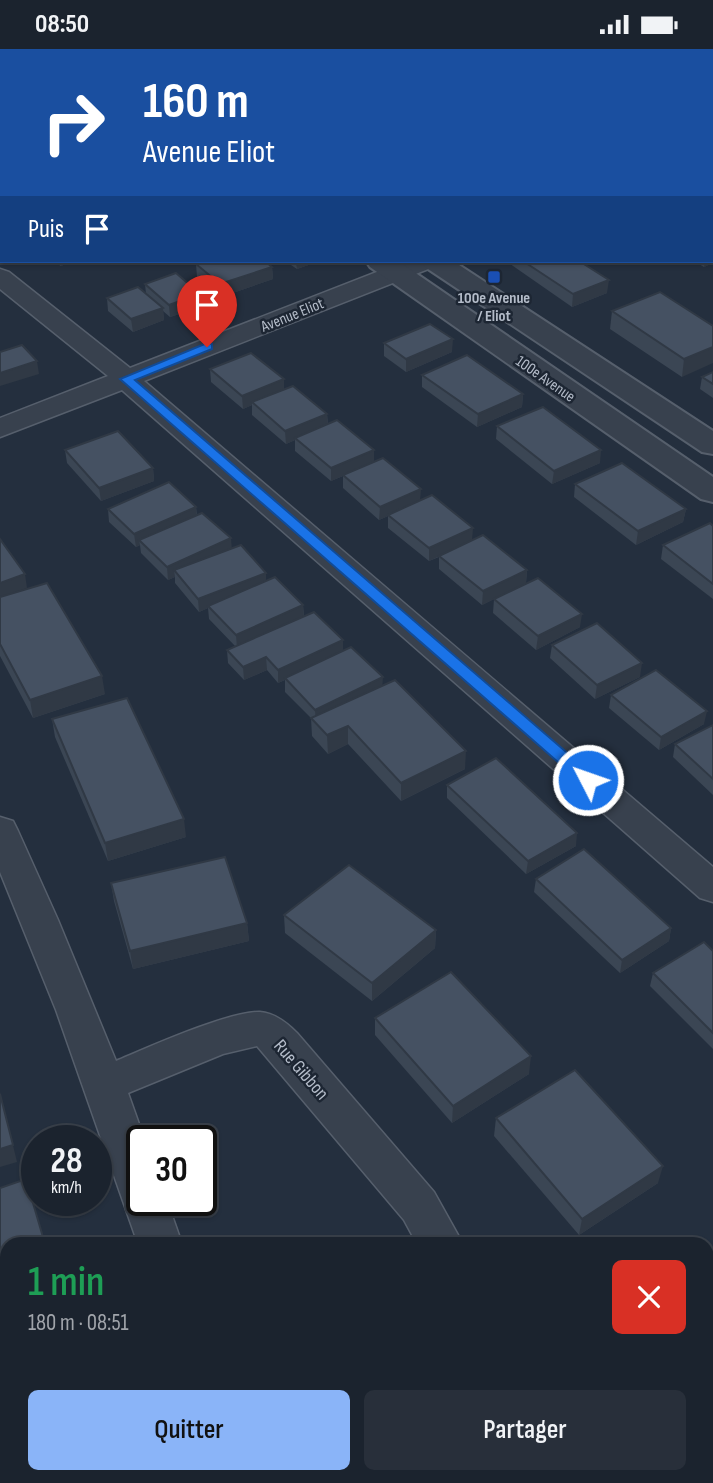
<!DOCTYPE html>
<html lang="fr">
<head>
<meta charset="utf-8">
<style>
	:root { --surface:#1b232e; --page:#282f3a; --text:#f1f3f6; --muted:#a0a4aa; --line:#39404a; --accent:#8ab4f8 }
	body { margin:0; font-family:"Sofia Sans Condensed",sans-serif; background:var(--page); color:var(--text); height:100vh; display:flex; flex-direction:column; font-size:26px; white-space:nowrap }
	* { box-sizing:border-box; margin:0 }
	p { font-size:23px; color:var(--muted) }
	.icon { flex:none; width:38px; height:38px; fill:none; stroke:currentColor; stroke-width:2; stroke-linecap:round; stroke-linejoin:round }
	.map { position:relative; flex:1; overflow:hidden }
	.side { position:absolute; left:0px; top:1188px; width:714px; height:247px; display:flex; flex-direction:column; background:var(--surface); border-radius:21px 21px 0 0; box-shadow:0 2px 5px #0004,0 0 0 2px var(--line) }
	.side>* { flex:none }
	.hud { position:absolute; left:0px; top:0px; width:714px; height:214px; box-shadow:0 2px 5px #0004,0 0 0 2px var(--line); background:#1a4fa0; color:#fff; overflow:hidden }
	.speed { position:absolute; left:21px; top:1076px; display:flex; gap:14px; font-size:35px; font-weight:700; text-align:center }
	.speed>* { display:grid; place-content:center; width:91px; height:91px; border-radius:50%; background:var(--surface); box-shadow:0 2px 5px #0004,0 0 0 2px var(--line); line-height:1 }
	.speed small { font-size:18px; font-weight:400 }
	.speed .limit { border:4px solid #111; border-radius:10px; background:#fff; color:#111 }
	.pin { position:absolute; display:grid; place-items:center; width:60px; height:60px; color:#fff; margin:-72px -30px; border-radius:50% 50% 50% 0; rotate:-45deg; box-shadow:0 0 7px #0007 }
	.pin .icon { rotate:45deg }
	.me { position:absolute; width:77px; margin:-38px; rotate:311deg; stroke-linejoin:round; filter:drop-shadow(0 0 5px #0008) }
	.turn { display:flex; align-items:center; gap:24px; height:147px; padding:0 28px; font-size:32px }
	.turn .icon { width:91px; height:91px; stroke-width:2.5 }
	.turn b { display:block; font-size:49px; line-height:60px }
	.then { display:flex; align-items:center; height:66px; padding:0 28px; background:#0003; gap:14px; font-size:26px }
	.round { display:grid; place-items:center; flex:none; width:74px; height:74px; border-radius:10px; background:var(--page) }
	.overview { display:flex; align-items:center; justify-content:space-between; height:119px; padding:0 28px }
	h1 { font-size:42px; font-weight:600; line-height:52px; color:#1e9e55 }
	.primary-button { display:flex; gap:14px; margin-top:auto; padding:14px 28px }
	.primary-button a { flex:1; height:80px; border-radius:10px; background:var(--accent); color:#111; font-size:28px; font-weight:600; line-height:80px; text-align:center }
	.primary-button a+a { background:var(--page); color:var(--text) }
	.status { display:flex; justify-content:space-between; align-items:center; height:49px; padding:0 35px; background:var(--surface); direction:ltr }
	.status svg { height:19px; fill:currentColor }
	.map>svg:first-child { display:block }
</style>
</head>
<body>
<div class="status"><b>08:50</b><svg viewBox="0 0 49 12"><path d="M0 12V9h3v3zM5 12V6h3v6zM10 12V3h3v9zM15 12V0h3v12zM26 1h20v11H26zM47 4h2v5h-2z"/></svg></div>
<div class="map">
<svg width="713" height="1434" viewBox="0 0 713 1434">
	<rect width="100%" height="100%" fill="#242f3e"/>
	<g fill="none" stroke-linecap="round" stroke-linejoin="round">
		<defs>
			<g id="minor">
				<polygon points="516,0 540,0 515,2"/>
				<rect x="712" y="94" width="1" height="14"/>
				<rect x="712" y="144" width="1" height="14"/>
				<polygon points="405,212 440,212 436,217 144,332 713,818 713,853 700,849 122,341 0,388 0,369 108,327 0,240 0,220 9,223 130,319"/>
				<path d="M0,768L13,772L18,782L58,871L116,1012C147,999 229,962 260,963C275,964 287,974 297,984L434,1143L463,1195H417L404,1171L257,997L223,1005L128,1044L145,1092H142V1152H167L182,1195H138L56,961L0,823Z"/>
				<polygon points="226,1428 276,1428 278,1434 228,1434"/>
			</g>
			<g id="tertiary">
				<polygon points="0,0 21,0 22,2 2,2 2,6"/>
				<polygon points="46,0 71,0 72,2 47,2"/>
				<polygon points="366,212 398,212 713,428 713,453 701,450 370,218"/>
				<polygon points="421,212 453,212 713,382 713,405 702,403 425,218"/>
			</g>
		</defs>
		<!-- minor casing -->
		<use href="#minor" stroke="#565f6c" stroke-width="3"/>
		<!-- tertiary casing -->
		<use href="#tertiary" stroke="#565f6c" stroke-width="4"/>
		<!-- minor -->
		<use href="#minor" fill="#38414e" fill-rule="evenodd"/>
		<!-- tertiary -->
		<use href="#tertiary" fill="#38414e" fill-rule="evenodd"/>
	</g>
	<!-- wall -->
	<g fill="#3b4654">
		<polygon points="129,0 180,0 175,2 132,2"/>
		<polygon points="713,179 713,214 704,218 694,212 712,212"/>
		<polygon points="52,212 73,212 61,217"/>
		<polygon points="285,212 320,212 297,220"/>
		<polygon points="506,212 579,212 607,244 572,258"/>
		<polygon points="196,215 272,218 273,230 221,248 197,228"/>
		<polygon points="145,235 201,258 170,268 163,262 164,271 133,283 108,262 107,249 146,245"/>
		<polygon points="612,262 713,277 682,328 610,280"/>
		<polygon points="384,294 452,303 406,323 384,307"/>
		<polygon points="210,320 284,340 327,365 328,375 420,451 473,491 527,521 526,534 482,556 439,520 439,508 429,512 388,479 388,467 379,471 343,439 343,427 331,432 295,402 295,391 286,395 252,366 252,356 243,360 211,333"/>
		<polygon points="713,323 713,349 700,340 702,328"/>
		<polygon points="422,326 523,345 522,358 477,378 422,338"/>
		<polygon points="497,377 600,414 552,435 496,390"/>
		<polygon points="65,401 153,419 154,432 101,452 67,414"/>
		<polygon points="575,435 686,460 683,473 636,496 574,448"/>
		<polygon points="196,458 197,466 231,500 266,532 303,556 304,567 382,636 465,720 401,752 348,695 328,705 312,687 311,669 285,643 285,631 278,634 267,621 244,631 228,614 227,601 235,597 209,570 208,559 199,563 175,534 175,528 168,531 141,504 140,496 136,498 109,473 108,460"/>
		<polygon points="713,477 713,550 661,510 663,496"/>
		<polygon points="0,548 105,645 33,669 0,607"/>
		<polygon points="494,550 580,578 536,601 493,564"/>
		<polygon points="552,596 640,628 595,650 550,609"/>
		<polygon points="611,646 704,675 659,701 609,659"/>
		<polygon points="52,670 186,788 108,812 55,688"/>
		<polygon points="713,676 713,746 673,708 675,695"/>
		<polygon points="447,736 576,797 526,825 447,749"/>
		<polygon points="536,830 671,879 669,892 620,924 534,843"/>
		<polygon points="111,834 247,874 249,892 133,920 114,852"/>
		<polygon points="284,866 436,881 435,899 372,952 285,884"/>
		<polygon points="713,902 713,1000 650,937 653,924"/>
		<polygon points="375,969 529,1025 452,1074 375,986"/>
		<polygon points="496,1069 658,1134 579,1186 494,1087"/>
		<polygon points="450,1428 558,1428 553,1434 458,1434"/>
	</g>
	<!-- shaded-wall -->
	<g fill="#303945">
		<polygon points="149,0 180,0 175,2 149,2"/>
		<polygon points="448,0 461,0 456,2 448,2"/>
		<polygon points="2,49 2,62 0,62 0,50"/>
		<rect x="0" y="149" width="2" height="13"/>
		<polygon points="712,203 713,214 704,218 705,212 712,212"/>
		<polygon points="60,212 73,212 61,217"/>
		<polygon points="302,212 320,212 297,220 296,214"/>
		<polygon points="272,218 273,230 221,248 220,235"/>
		<polygon points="609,231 607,244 572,258 573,245"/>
		<polygon points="200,245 201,258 170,268 169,256"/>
		<polygon points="163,259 164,271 133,283 131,270"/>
		<polygon points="453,290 452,303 406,323 406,310"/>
		<polygon points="713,298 713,314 682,328 684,310"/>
		<polygon points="37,312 39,325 0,337 0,324"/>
		<polygon points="284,330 284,343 252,353 252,356 243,360 242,347"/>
		<polygon points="523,345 522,358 477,378 478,365"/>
		<polygon points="327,365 328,378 295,389 295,391 286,395 285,382"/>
		<polygon points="374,401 374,414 331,432 331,419"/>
		<polygon points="601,401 600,414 552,435 554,422"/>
		<polygon points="153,419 154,432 101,452 99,439"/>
		<polygon points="421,440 420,453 379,471 380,458"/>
		<polygon points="196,458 197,471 139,491 140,496 136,498 134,485"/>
		<polygon points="686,460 683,473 636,496 638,482"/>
		<polygon points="473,479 472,492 429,512 429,499"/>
		<polygon points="231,489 232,502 174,521 175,528 168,531 167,518"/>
		<polygon points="527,521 526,534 482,556 483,542"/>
		<polygon points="266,524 266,537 208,557 208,559 199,563 198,550"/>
		<polygon points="25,525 27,539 0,548 0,534"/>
		<polygon points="303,556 304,569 237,599 236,586"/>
		<polygon points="582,565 580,578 536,601 538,587"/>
		<polygon points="343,591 343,604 278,634 278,621"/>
		<polygon points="266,608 267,621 244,631 243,618"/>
		<polygon points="642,614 640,628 595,650 597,636"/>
		<polygon points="102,627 105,645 33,669 30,651"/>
		<polygon points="383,628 382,641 316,674 315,661"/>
		<polygon points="707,662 704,675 659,701 661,688"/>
		<polygon points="348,677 348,695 328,705 327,686"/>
		<polygon points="466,702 465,720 401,752 401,734"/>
		<polygon points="184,770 186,788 108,812 105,794"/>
		<polygon points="577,784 576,797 526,825 528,812"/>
		<polygon points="247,874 249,892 133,920 130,902"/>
		<polygon points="671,879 669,892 620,924 622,911"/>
		<polygon points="436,881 435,899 372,952 372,934"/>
		<polygon points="531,1007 529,1025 452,1074 453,1057"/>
		<polygon points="0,1043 17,1113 0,1118"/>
		<polygon points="663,1117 658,1134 579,1186 582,1170"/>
		<polygon points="7,1349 7,1366 0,1369 0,1352"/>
		<polygon points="551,1428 558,1428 553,1434 547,1434"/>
	</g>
	<!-- building -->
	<g fill="#455162" stroke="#303945" stroke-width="2">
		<polygon points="579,0 613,0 617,2 583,2"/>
		<polygon points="621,0 643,0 637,2 625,2"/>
		<polygon points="0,24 2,25 2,49 0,50"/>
		<polygon points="0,119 2,121 2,149 0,149"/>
		<polygon points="712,178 713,179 712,203"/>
		<polygon points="206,212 265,212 272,218 220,235 196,215"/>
		<polygon points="523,212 579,212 609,231 573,245"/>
		<polygon points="176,224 200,245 169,256 145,235"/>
		<polygon points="138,238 163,259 131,270 107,249"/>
		<polygon points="660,243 713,277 713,298 684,310 612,262"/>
		<polygon points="430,275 453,290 406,310 384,294"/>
		<polygon points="22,296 37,312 0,324 0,303"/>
		<polygon points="251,304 284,330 242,347 210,320"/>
		<polygon points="467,306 523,345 478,365 422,326"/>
		<polygon points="713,323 713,335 702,328"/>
		<polygon points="293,337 327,365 285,382 252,353"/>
		<polygon points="543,358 601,401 554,422 497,377"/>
		<polygon points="337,371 374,401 331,419 295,389"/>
		<polygon points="118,382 153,419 99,439 65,401"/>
		<polygon points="383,409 421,440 380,458 343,426"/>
		<polygon points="622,414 686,460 638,482 575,435"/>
		<polygon points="169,433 196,458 134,485 108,460"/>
		<polygon points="432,446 473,479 429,499 388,466"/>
		<polygon points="202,464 231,489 167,518 139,491"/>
		<polygon points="710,474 713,477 713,535 663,496"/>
		<polygon points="483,486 527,521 483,542 439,507"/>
		<polygon points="0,490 25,525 0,534"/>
		<polygon points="241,496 266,524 198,550 174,521"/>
		<polygon points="275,528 303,556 236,586 208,557"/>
		<polygon points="538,529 582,565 538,587 494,550"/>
		<polygon points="47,534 102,627 30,651 0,595 0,548"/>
		<polygon points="314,563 343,591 278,621 266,608 243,618 227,601"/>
		<polygon points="597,574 642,614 597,636 552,596"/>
		<polygon points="351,598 383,628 315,661 285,629"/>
		<polygon points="656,621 707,662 661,688 611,646"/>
		<polygon points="395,631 466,702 401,734 348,677 327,686 311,669"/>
		<polygon points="127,649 184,770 105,794 52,670"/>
		<polygon points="713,676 713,730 675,695"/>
		<polygon points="496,709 577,784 528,812 447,736"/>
		<polygon points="584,800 671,879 622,911 536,830"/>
		<polygon points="225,808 247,874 130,902 111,834"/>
		<polygon points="349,816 436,881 372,934 284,866"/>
		<polygon points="704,893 713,902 713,984 653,924"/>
		<polygon points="451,923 531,1007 453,1057 375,969"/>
		<polygon points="575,1021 663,1117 582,1170 496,1069"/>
		<polygon points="0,1045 13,1096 0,1100"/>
		<polygon points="26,1130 45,1195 7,1195 7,1349 0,1352 0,1139"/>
		<polygon points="707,1275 710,1276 707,1288"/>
		<polygon points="7,1404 7,1428 120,1428 122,1434 0,1434 0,1407"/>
		<polygon points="409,1428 432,1428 439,1434 404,1434"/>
		<polygon points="464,1428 551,1428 547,1434 471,1434"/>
	</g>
	<!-- route -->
	<polygon fill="#1a73e8" stroke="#114b97" stroke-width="2" points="207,294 212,295 212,300 135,331 594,727 596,731 594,735 583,735 120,330"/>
	<!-- markers -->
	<rect fill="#1a4fb4" stroke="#1d2633" stroke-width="2.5" x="487" y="221" width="14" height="14" rx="3.5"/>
	<g text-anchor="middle" stroke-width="5" stroke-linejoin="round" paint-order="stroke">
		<!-- far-poi labels -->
		<g font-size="16" font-weight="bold" fill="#b4bcc9" stroke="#1d2633">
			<text x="494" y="254">100e Avenue<tspan x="494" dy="18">/ Eliot</tspan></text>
		</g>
		<!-- far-street labels -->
		<g font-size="16" fill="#b4bcc9" stroke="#1d2633">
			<text transform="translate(292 265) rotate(-22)" y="6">Avenue Eliot</text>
			<text transform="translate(546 329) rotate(35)" y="6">100e Avenue</text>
		</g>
		<!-- street labels -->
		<g font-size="19" fill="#b4bcc9" stroke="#1d2633">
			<text transform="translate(302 1020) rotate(49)" y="7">Rue Gibbon</text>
		</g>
	</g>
</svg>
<div class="speed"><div>28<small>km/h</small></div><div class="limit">30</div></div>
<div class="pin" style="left:207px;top:298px;background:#d93025"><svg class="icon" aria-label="arrive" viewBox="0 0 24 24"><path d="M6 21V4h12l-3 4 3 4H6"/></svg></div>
<svg class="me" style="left:588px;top:731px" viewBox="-20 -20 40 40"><circle r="17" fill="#1a73e8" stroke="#fff" stroke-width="3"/><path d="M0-11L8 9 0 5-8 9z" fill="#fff"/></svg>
<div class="hud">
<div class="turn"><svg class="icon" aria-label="right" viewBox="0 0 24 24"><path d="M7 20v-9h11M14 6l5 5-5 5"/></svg><div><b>160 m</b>Avenue Eliot</div></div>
<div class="then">Puis<svg class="icon" aria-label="arrive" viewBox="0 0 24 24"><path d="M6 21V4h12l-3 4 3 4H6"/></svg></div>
</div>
<section class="side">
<div class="overview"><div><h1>1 min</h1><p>180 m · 08:51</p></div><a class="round" style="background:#d93025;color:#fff"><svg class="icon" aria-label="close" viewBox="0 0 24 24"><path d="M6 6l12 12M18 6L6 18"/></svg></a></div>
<div class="primary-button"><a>Quitter</a><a>Partager</a></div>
</section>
</div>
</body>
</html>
